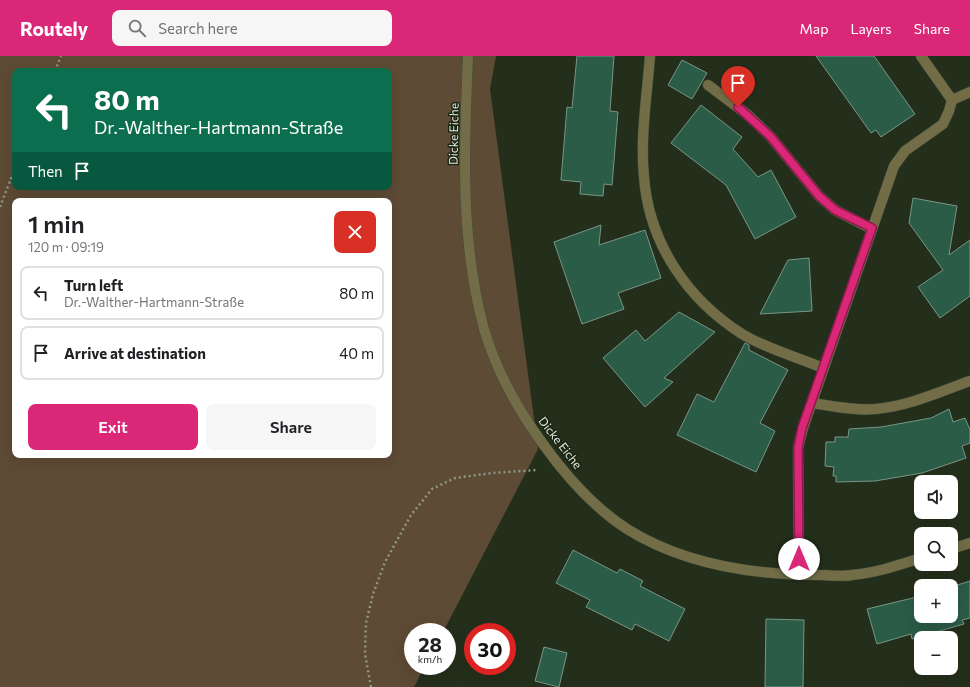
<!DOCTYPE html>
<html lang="en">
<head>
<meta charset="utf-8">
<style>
	:root { --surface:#fff; --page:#f6f6f6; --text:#202124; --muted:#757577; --line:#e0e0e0; --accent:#db2777 }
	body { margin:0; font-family:Commissioner,sans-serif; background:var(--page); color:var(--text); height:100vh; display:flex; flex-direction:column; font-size:15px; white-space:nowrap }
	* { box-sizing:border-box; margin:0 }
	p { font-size:13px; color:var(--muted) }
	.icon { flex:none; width:22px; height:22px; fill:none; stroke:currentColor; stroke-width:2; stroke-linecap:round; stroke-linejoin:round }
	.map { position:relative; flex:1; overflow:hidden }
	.sheet { position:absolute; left:12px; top:142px; width:380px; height:260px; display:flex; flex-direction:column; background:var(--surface); border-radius:8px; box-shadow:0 4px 16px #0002 }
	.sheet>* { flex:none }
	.hud { position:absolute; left:12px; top:12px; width:380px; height:122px; border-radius:8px; box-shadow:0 4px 16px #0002; background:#0b6e4f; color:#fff; overflow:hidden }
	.tools { position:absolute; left:914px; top:419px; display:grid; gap:8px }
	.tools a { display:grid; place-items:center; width:44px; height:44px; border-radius:8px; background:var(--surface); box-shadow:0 4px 16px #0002; font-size:20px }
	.speed { position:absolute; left:404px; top:567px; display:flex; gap:8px; font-size:20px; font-weight:700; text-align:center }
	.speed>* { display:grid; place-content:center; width:52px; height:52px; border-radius:50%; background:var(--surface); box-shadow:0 4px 16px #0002; line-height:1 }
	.speed small { font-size:10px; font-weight:400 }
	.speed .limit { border:6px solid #d22; background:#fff; color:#111 }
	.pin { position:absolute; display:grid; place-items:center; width:34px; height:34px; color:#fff; margin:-41px -17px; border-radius:50% 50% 50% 0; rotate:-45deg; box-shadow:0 0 4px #0007 }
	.pin .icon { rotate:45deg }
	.me { position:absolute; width:44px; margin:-22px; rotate:0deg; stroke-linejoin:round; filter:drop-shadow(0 0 3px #0008) }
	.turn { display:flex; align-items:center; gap:14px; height:84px; padding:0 16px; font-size:18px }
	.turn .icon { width:52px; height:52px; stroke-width:2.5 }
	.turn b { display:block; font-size:28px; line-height:34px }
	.then { display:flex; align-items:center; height:38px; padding:0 16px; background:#0003; gap:8px; font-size:15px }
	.round { display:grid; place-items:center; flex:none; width:42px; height:42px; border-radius:8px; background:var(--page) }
	.summary { display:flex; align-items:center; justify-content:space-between; height:68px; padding:0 16px }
	h1 { font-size:24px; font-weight:600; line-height:30px }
	.primary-button { display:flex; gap:8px; margin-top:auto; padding:8px 16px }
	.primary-button a { flex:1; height:46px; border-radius:8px; background:var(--accent); color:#fff; font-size:16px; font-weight:600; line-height:46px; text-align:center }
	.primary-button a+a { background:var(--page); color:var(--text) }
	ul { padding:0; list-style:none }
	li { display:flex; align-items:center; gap:12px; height:54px; margin:0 8px 6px; padding:0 8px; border:2px solid var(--line); border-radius:8px }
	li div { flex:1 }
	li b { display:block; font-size:15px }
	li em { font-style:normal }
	header { display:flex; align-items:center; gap:24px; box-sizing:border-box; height:56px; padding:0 20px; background:var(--accent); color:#fff }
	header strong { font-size:19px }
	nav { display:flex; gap:22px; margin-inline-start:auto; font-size:14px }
	.search { width:280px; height:36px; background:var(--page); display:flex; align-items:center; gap:10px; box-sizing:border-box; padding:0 14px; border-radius:8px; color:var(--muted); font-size:15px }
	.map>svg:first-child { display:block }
</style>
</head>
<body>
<header>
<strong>Routely</strong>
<div class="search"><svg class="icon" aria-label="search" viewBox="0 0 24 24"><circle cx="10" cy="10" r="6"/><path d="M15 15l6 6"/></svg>Search here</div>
<nav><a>Map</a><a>Layers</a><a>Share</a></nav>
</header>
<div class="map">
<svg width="970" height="631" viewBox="0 0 970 631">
	<rect width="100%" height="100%" fill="#242f1b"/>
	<!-- green -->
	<path fill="#5e4b35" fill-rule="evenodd" d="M0,0H496L490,33L538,393L443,576H413V610H425L414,631H0ZM15,15H389V131H15ZM15,145H389V399H15Z"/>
	<!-- building -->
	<g fill="#2b5c47" stroke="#799587">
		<polygon points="577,0 614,0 610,55 618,56 612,129 604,128 603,140 580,138 581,126 561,124 567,51 572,52"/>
		<polygon points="816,0 874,0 915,58 881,81 876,74 871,77"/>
		<polygon points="682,4 707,17 692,43 668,29"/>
		<polygon points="701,49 742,81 733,93 758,121 771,114 796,161 755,183 726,129 671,87"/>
		<polygon points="913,142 957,150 949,199 970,184 970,240 940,262 918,231 943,214 909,167"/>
		<polygon points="601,169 599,189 645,174 661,222 618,237 624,253 582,268 554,186"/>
		<polygon points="809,202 812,255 760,258 788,204"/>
		<polygon points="679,256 715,276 664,322 673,326 645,351 603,302 636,274 645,285"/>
		<polygon points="745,287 749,289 749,294 788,314 760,367 775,375 756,416 677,379 697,338 714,346"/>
		<polygon points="949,353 953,366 965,362 970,374 970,387 962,390 966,402 922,417 875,425 836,426 836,420 833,420 834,411 825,410 826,386 835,386 835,381 848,381 849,373 881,371 931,362"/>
		<polygon points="573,494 617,517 620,513 643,525 640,530 685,553 669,585 635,568 632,574 586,551 590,544 556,527"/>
		<polygon points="970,525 970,562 962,564 964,568 912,583 911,578 877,588 867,553 921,540 921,560 951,560 951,531"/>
		<polygon points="766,563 804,564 803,631 765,631"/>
		<polygon points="544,591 567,597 559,631 535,625"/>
	</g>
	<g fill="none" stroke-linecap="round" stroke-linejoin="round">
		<defs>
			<g id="street">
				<path d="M468,0C464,91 460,185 484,273C496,314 518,354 543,388C566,420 593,451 627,473C683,508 754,519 819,519C830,519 842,521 852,519C876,517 899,509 921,502"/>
				<path d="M650,0C647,40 640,82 644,121C649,187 687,243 742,278C767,293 797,301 823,312"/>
				<polyline points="921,0 952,44"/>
				<polyline points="708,29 748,59 770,80 819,140 835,154 872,173"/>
				<polyline points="952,44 970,36"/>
				<path d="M812,347C832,350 855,355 876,353C909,350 939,336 970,325"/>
				<polyline points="951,493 970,487"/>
				<polyline points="799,519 798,392 803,372 894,110 905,95 943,68 949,55 952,44"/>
			</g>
		</defs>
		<!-- street casing -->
		<use href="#street" stroke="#434d3a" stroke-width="11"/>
		<!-- path -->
		<g stroke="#8d9786" stroke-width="2.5" stroke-dasharray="2 3" stroke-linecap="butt">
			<polyline points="55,15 61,0"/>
			<polyline points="0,151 15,112"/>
			<polyline points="371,631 365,598 366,567 373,538 385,506 411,459 432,433 455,422 492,417 537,414"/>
		</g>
		<!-- street -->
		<use href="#street" stroke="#726d47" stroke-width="10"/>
	</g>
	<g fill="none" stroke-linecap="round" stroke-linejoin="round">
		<defs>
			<polyline id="route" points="738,51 770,80 819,140 835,154 872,172 802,372 798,392 799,503"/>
		</defs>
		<!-- route casing -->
		<use href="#route" stroke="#8e194d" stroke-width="10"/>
		<!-- route -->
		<use href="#route" stroke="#db2777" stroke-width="7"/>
	</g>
	<g text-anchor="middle" stroke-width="3" stroke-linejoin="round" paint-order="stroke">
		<!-- street labels -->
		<g font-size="12" fill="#e4ecdf" stroke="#1a2512">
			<text transform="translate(454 78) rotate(-89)" y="4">Dicke Eiche</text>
			<text transform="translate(560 387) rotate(52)" y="4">Dicke Eiche</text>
		</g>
	</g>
</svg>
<div class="tools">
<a><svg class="icon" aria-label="sound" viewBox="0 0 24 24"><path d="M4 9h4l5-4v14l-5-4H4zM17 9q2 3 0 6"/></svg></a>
<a><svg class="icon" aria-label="search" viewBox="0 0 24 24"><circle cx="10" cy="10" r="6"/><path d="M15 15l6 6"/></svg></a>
<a>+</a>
<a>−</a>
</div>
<div class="speed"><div>28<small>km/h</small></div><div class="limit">30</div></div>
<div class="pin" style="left:738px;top:51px;background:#d93025"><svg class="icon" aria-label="arrive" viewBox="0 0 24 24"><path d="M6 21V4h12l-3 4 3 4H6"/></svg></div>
<svg class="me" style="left:799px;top:503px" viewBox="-20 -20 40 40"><circle r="19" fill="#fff"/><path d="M0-13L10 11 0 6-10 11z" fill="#db2777"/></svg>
<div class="hud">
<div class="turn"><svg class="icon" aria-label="left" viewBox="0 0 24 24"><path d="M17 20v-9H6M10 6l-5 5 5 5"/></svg><div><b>80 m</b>Dr.-Walther-Hartmann-Straße</div></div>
<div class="then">Then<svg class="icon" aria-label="arrive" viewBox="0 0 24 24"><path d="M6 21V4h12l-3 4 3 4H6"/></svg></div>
</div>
<section class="sheet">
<div class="summary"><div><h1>1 min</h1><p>120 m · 09:19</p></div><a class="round" style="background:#d93025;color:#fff"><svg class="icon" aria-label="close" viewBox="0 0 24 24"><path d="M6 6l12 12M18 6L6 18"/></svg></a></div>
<ul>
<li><svg class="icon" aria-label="left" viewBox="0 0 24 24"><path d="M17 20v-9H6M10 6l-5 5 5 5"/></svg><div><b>Turn left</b><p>Dr.-Walther-Hartmann-Straße</p></div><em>80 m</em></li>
<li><svg class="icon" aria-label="arrive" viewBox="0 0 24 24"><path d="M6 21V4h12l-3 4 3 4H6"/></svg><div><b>Arrive at destination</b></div><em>40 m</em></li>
</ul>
<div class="primary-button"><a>Exit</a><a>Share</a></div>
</section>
</div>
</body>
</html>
